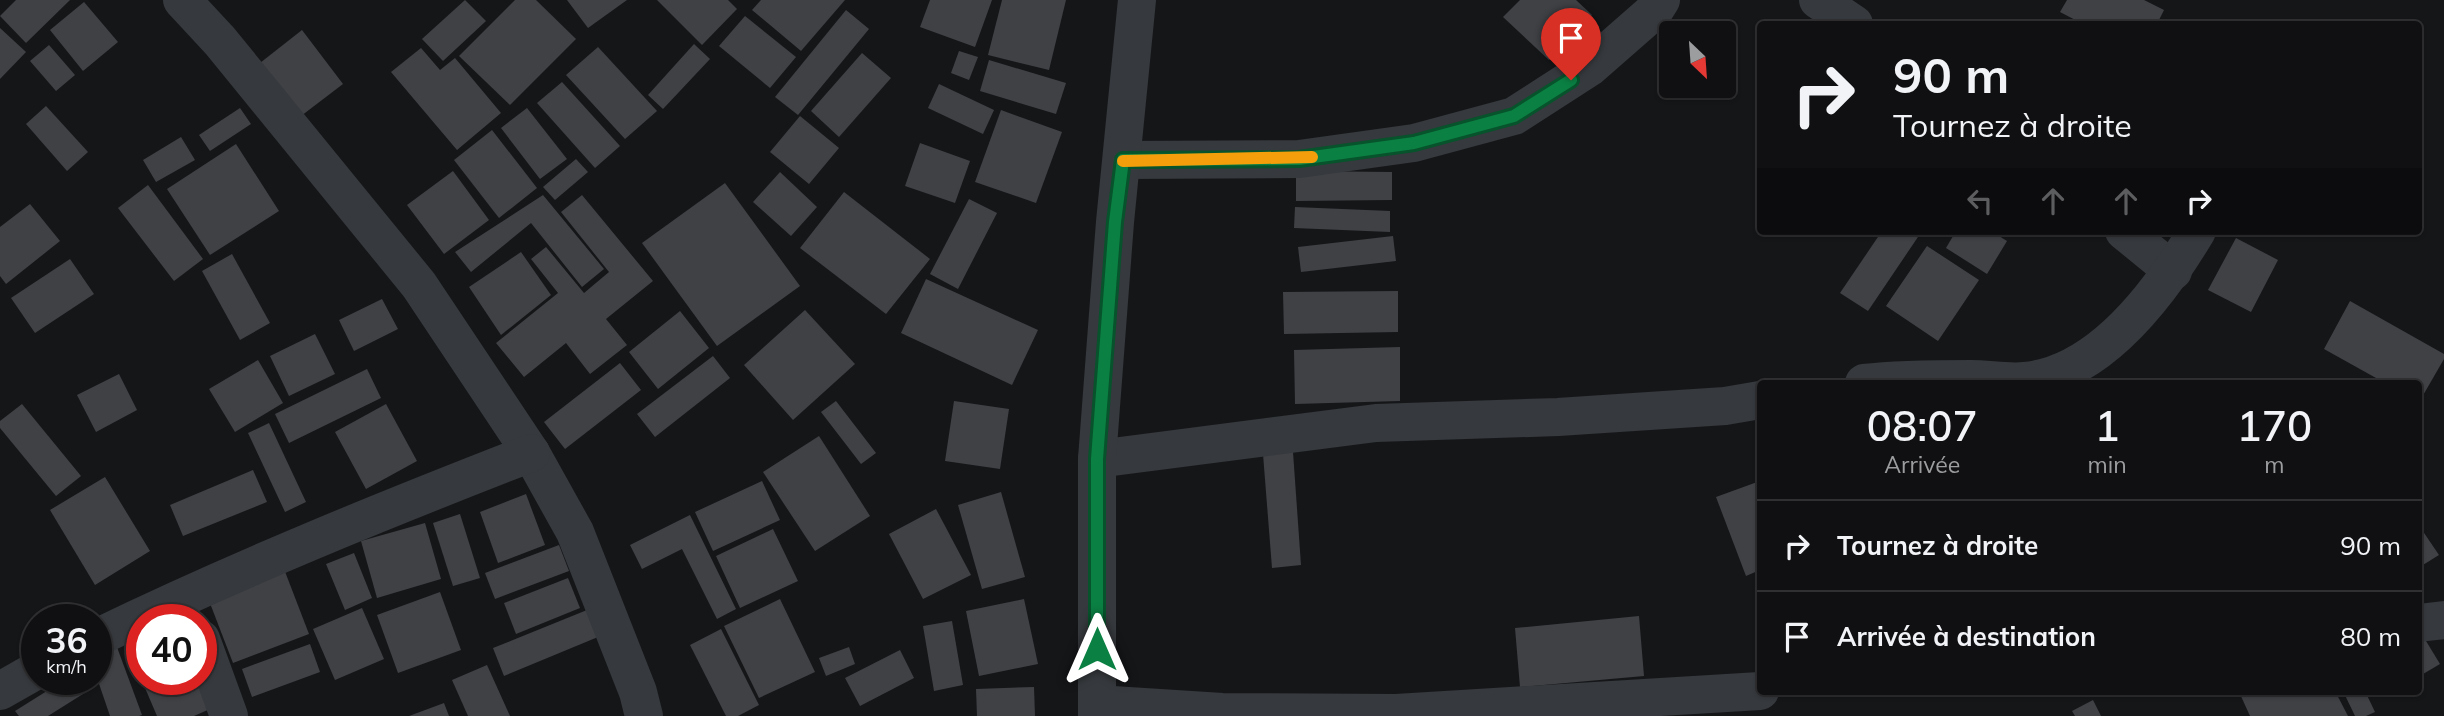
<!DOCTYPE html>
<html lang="fr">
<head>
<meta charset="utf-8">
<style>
	:root { --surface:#101012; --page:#19191b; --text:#f1f3f6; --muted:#9c9d9f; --line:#303032 }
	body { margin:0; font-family:Mulish,sans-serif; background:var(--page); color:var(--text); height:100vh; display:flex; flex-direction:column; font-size:26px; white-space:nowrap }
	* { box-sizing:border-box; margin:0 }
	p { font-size:23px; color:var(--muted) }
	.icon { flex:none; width:38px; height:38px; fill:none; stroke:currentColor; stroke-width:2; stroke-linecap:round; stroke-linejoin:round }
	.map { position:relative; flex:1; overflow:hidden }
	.details { position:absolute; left:1757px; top:380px; width:665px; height:315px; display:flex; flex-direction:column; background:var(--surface); border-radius:7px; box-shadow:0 2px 5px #0004,0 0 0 2px var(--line) }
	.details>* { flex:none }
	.top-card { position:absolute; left:1757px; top:21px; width:665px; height:214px; border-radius:7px; box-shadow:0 2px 5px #0004,0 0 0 2px var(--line); background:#101012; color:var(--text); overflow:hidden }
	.needle { width:46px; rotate:155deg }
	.buttons { position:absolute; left:1659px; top:21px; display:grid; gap:14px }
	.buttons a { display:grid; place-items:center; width:77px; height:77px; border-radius:7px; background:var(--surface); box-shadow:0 2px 5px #0004,0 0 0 2px var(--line); font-size:35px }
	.speed { position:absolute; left:21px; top:604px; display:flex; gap:14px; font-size:35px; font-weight:700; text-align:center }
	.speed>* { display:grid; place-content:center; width:91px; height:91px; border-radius:50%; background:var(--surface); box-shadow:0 2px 5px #0004,0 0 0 2px var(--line); line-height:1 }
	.speed small { font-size:18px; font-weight:400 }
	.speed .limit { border:10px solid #d22; background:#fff; color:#111 }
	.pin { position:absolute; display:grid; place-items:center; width:60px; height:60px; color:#fff; margin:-72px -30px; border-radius:50% 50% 50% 0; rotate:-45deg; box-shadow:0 0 7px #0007 }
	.pin .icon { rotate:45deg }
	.me { position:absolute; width:77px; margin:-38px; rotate:0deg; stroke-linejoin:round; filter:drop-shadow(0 0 5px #0008) }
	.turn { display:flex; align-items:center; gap:24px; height:147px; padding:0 21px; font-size:32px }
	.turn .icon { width:91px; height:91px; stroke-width:2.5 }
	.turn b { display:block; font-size:49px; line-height:60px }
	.lanes { display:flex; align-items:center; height:66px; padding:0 21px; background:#0003; justify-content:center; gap:35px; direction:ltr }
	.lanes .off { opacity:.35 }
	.eta { display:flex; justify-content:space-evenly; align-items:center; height:119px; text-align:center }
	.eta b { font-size:42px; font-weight:600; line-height:49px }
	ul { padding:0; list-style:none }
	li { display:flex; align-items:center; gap:21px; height:91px; padding:0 21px; border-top:2px solid var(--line) }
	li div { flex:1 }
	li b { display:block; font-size:26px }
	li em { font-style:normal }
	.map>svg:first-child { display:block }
</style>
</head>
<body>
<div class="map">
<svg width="2444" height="716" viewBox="0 0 2444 716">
	<rect width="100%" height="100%" fill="#151618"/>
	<!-- building -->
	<g fill="#3f4145">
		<polygon points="16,0 70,0 26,43 0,16"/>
		<polygon points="465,0 486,21 443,61 422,39"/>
		<polygon points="515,0 536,0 576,39 510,105 459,56"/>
		<polygon points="567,0 627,0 588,28"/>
		<polygon points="657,0 728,0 737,9 702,45"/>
		<polygon points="761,0 845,0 801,51 752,10"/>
		<polygon points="930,0 992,0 975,47 920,27"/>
		<polygon points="1002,0 1066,0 1049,70 988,55"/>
		<polygon points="1520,0 1576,0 1592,15 1549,60 1503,17"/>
		<polygon points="2067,0 2144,0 2164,10 2157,24 2083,24 2060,12"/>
		<polygon points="84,2 118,42 83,71 50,30"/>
		<polygon points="846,10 869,29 798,115 775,97"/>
		<polygon points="745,16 796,57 770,88 719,46"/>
		<polygon points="0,28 26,52 0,79"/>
		<polygon points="302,30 343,84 301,116 260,63"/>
		<polygon points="694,44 710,59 663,109 648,95"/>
		<polygon points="49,45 75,75 56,91 30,61"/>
		<polygon points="598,47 657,111 625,139 566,75"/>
		<polygon points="421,48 440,70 455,58 501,113 457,150 391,72"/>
		<polygon points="959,51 978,57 969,80 951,73"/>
		<polygon points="862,53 891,78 839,137 811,111"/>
		<polygon points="989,60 1066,83 1056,114 980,91"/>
		<polygon points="562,82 620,146 595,168 537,103"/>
		<polygon points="939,84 994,110 983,134 928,108"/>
		<polygon points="46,106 88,152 67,171 26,124"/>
		<polygon points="240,108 251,124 210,151 199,135"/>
		<polygon points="527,108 567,159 540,179 501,128"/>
		<polygon points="1001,110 1062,132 1036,203 975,182"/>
		<polygon points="800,116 839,148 809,184 770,152"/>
		<polygon points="492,130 537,188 499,218 454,160"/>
		<polygon points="181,137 195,160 156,182 143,160"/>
		<polygon points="920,143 970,161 955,203 905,186"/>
		<polygon points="236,144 279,211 210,255 167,189"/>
		<polygon points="576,159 588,172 555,200 543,187"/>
		<polygon points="453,171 489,220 444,254 407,205"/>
		<polygon points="1296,171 1392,172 1392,200 1296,201"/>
		<polygon points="780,172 817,207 791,236 753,202"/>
		<polygon points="725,183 800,286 717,346 642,243"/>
		<polygon points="148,185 203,259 174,281 118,208"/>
		<polygon points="844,192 930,259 886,314 800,248"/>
		<polygon points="543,195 604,269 582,287 531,223 471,272 455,252"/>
		<polygon points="582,195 653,281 606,319 627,345 590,374 566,343 524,377 496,343 558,293 531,259 546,247 584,293 609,272 561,212"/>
		<polygon points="969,199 997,213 958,289 930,274"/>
		<polygon points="30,204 60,241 6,284 0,276 0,227"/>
		<polygon points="1295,207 1390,211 1390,232 1294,228"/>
		<polygon points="1882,231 1922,231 1868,311 1840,293"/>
		<polygon points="1956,231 1991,231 2007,241 1987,274 1946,248"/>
		<polygon points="1393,236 1396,261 1301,272 1298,247"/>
		<polygon points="2236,238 2278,260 2251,312 2208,290"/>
		<polygon points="1927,246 1979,280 1938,341 1886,306"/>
		<polygon points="521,252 551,295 501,335 469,287"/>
		<polygon points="232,254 270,323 240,340 202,271"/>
		<polygon points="70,259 94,294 35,333 11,298"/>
		<polygon points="926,279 1038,330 1012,385 901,333"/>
		<polygon points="1398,291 1398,332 1284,334 1283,292"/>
		<polygon points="382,299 398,329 354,351 339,320"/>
		<polygon points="2350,301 2444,354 2444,359 2418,404 2418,383 2385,383 2324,349"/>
		<polygon points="805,310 855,364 793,420 744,365"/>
		<polygon points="680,311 709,348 658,389 629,352"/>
		<polygon points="315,334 335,374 289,396 270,356"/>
		<polygon points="1400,347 1400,401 1295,404 1294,350"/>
		<polygon points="713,356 730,378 655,437 637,414"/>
		<polygon points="258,360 283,403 235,432 209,389"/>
		<polygon points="620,363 641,390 565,449 544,422"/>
		<polygon points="367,369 381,398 289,443 275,414"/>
		<polygon points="119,374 137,410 96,432 77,395"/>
		<polygon points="836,401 876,453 861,464 821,412"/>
		<polygon points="954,401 1009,409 1000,469 945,461"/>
		<polygon points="22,404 81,476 56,496 0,428 0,421"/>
		<polygon points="386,404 417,461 366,489 335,432"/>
		<polygon points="269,423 306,502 285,512 248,433"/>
		<polygon points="819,436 870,516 815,551 763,472"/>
		<polygon points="1293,452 1301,565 1272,568 1263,454"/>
		<polygon points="253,470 267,502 183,536 170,505"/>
		<polygon points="105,477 150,551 95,585 50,510"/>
		<polygon points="762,481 780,520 713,551 695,512"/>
		<polygon points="1760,481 1760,570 1746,576 1716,497"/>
		<polygon points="1001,492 1025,577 982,589 958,505"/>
		<polygon points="526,494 545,545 498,563 480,512"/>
		<polygon points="936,509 971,575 923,599 889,534"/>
		<polygon points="460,514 480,578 453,586 433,523"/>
		<polygon points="690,515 736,609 717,619 682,549 642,569 630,545"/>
		<polygon points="425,523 441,579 377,598 361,541"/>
		<polygon points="2418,524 2439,555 2418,568"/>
		<polygon points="773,529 798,581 740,608 716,556"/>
		<polygon points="559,545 569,571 495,599 485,573"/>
		<polygon points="354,553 372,598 345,610 326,564"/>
		<polygon points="284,569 309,634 233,663 208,598"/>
		<polygon points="568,578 580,608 516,634 504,603"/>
		<polygon points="440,592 461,650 398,673 377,615"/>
		<polygon points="780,599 815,672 759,698 724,626"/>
		<polygon points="1024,599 1038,664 979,676 966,611"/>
		<polygon points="362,608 384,659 335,680 313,629"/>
		<polygon points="587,610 598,637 504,676 493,648"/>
		<polygon points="1639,616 1644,676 1520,687 1515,628"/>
		<polygon points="952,621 963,685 934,691 923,626"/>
		<polygon points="721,629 759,705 738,716 726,716 690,645"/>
		<polygon points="2423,636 2440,664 2418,677 2418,639"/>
		<polygon points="114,639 142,715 139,716 110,716 96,675 96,645"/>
		<polygon points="142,642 142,679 201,679 219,705 194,716 157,716 128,648"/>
		<polygon points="310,644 320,672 252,697 242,669"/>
		<polygon points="849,647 855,664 826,676 819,658"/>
		<polygon points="900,650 914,678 860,706 845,678"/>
		<polygon points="487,665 510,716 468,716 452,680"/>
		<polygon points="66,679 73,679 83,694 48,716 19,716 15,711"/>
		<polygon points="1034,687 1035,716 977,716 976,689"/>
		<polygon points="2246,691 2335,691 2348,716 2250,716 2240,694"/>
		<polygon points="2343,691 2365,691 2375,712 2366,716 2355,716"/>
		<polygon points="2093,700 2101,716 2075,716 2072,711"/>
		<polygon points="444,703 449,716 409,716"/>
	</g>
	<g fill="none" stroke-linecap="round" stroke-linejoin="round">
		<!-- minor -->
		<g stroke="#36393d" stroke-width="38">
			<polyline points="182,0 220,41 419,285 531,453 575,532 638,692 644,716"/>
			<polyline points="1818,0 1854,24"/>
			<polyline points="1123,160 1299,159 1414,143 1514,116 1590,67 1654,11 1661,0"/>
			<polyline points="2124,231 2173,271"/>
			<path d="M1864,383C1899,379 1936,379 1971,379C1989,379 2007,383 2025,381C2101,374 2161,291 2197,231"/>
			<polyline points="1097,459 1376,423 1558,417 1725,406 1760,400"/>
			<polyline points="2418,623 2444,620"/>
			<path d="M96,638C239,569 384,510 531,453"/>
			<polyline points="201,639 229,716"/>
			<polyline points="0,691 37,670"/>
			<polyline points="1097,704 1222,712 1396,713 1760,691"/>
			<polyline points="1097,716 1097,459 1115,222 1137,0"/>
		</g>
	</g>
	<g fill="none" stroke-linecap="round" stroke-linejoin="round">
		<defs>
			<polyline id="route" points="1097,649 1097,459 1115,222 1123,160 1299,159 1414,143 1514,116 1571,80"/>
		</defs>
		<!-- route casing -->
		<use href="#route" stroke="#07532c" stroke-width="18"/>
		<!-- route -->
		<use href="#route" stroke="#0b8043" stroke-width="12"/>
		<!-- slow -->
		<polyline stroke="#f59e0b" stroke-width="12" points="1123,161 1312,157"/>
	</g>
</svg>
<div class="buttons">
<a><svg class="needle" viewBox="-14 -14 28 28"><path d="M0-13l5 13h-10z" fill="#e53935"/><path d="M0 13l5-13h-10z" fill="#9c9d9f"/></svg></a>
</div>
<div class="speed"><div>36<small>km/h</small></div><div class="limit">40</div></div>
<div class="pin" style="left:1571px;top:80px;background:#d93025"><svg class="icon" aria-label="arrive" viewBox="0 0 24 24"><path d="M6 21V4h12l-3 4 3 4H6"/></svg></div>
<svg class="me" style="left:1097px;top:649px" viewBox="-20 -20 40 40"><path d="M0-17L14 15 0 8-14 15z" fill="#0b8043" stroke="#fff" stroke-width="4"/></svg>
<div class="top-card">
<div class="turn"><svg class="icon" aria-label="right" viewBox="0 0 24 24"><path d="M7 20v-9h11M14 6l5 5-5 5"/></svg><div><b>90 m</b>Tournez à droite</div></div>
<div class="lanes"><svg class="icon off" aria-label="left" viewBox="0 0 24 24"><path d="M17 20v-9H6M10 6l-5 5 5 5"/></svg><svg class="icon off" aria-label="ahead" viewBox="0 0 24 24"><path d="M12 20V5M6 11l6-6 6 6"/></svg><svg class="icon off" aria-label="ahead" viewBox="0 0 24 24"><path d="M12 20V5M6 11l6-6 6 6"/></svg><svg class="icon" aria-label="right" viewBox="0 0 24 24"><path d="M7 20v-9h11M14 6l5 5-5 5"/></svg></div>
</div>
<section class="details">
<div class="eta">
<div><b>08:07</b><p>Arrivée</p></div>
<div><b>1</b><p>min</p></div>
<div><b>170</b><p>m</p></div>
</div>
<ul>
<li><svg class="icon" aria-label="right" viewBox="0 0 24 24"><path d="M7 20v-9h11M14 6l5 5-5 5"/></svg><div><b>Tournez à droite</b></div><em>90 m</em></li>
<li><svg class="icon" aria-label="arrive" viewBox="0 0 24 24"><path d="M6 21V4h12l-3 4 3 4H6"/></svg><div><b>Arrivée à destination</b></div><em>80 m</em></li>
</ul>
</section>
</div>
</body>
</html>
